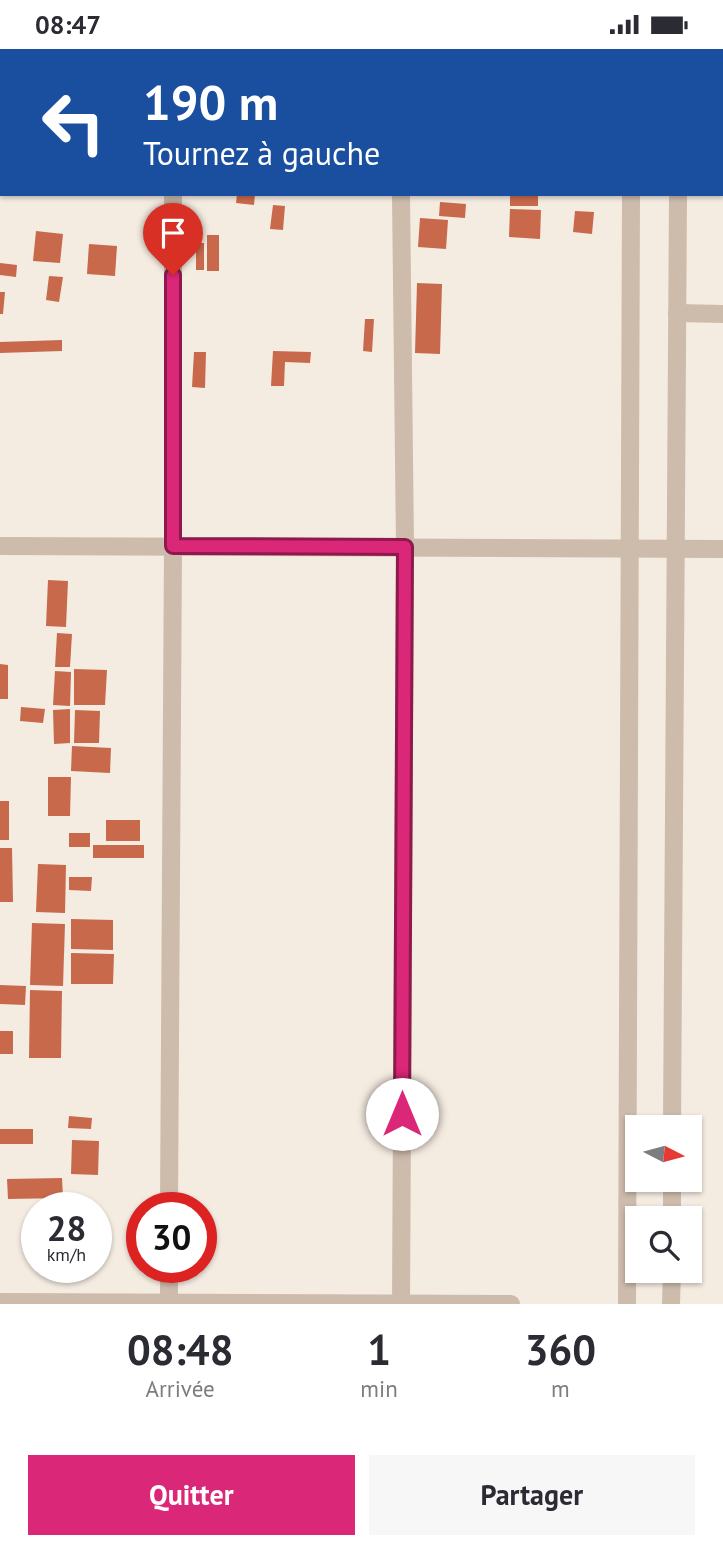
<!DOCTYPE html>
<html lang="fr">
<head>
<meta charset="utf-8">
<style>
	:root { --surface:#fff; --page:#f7f7f7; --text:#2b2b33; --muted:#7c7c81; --accent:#db2777 }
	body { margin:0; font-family:"PT Sans",sans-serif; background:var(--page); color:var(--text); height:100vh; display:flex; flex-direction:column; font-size:26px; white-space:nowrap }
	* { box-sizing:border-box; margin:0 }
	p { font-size:23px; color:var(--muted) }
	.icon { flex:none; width:38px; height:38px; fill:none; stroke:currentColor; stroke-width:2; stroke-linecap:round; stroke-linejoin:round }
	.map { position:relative; height:1255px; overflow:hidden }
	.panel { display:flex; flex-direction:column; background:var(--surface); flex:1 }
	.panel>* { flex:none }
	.top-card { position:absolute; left:0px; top:0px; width:724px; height:147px; box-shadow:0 2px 5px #0004; background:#1a4fa0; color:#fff; overflow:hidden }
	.needle { width:46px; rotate:96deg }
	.tools { position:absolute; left:625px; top:1066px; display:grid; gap:14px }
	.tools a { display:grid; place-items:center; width:77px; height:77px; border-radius:0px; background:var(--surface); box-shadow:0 2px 5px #0004; font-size:35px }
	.speed { position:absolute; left:21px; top:1143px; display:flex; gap:14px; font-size:35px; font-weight:700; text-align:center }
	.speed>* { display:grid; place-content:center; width:91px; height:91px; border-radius:50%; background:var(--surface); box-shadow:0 2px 5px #0004; line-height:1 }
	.speed small { font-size:18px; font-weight:400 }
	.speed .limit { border:10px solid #d22; background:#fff; color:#111 }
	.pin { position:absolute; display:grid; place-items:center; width:60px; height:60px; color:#fff; margin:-72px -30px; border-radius:50% 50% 50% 0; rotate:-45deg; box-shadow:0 0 7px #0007 }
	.pin .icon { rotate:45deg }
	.me { position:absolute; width:77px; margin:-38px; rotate:0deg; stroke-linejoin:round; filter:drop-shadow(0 0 5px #0008) }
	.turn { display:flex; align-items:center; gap:24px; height:147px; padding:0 28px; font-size:32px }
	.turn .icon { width:91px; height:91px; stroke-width:2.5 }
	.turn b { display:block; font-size:49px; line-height:60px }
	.eta { display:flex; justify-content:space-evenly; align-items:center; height:119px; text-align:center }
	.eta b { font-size:42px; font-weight:600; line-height:49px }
	.cta { display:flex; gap:14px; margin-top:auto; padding:14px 28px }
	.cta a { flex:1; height:80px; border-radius:0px; background:var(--accent); color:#fff; font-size:28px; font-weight:600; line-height:80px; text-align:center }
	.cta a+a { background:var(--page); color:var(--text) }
	.status { display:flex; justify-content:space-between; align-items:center; height:49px; padding:0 35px; background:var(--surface); direction:ltr }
	.status svg { height:19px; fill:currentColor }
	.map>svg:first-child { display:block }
</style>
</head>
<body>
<div class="status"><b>08:47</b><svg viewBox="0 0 49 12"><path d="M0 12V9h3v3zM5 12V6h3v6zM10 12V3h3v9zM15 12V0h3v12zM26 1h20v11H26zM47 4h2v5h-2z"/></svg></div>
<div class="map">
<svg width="723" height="1255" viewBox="0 0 723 1255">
	<rect width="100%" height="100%" fill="#f4ebe1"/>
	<!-- building -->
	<g fill="#c8694b">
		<polygon points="237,145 255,145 254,156 236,154"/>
		<rect x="510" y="146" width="28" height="11"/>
		<polygon points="440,153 466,155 465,169 439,167"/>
		<polygon points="273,156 285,157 283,181 270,180"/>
		<polygon points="510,160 541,161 540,190 509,188"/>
		<polygon points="575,162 594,163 592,185 573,183"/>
		<polygon points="420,169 448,171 446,200 418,198"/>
		<polygon points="36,182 63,185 60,214 33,212"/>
		<rect x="207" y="186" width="12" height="36"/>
		<rect x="196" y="194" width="8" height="27"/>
		<polygon points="89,195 117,197 115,227 87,225"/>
		<polygon points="0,214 17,216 16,228 0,226"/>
		<polygon points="49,227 63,228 59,253 46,251"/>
		<polygon points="417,234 442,235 440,305 415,304"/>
		<polygon points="0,243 5,243 3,265 0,265"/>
		<polygon points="365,270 374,270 372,303 363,302"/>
		<polygon points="62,291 62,302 0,304 0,293"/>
		<polygon points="273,302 311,303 310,314 285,313 284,337 271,337"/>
		<polygon points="194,303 206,303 205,339 192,338"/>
		<polygon points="48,531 68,532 66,578 46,577"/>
		<polygon points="57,584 72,585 70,618 55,618"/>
		<polygon points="0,615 8,616 8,650 0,650"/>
		<polygon points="74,620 107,621 105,656 74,656"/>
		<polygon points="55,622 71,623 70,657 53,656"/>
		<polygon points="21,658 45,660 43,674 20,672"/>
		<polygon points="70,660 70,694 54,695 53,661"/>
		<polygon points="75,661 100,662 99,694 74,694"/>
		<polygon points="72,697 111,699 110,724 71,722"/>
		<polygon points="48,728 71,728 70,767 48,767"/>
		<rect x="0" y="752" width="9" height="39"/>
		<rect x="106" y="771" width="34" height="21"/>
		<rect x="69" y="784" width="21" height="14"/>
		<rect x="93" y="796" width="51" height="13"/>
		<polygon points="0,799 12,799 13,853 0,853"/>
		<polygon points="38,815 66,816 65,864 36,863"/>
		<polygon points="69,828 92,828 91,842 69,841"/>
		<polygon points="71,870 113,871 113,901 71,900"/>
		<polygon points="32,874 65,875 63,937 30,936"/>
		<polygon points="71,904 114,905 113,935 71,935"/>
		<polygon points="0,936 26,937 25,956 0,955"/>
		<polygon points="30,941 62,942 61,1009 29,1009"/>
		<rect x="0" y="982" width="13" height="23"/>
		<polygon points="69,1067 92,1069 91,1080 68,1079"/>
		<rect x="0" y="1080" width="33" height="15"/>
		<polygon points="72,1091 99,1092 98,1126 71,1125"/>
		<polygon points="62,1129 63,1149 8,1150 7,1130"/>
		<polygon points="66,1151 81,1152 81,1158 66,1158"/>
	</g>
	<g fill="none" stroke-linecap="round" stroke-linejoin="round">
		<!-- minor -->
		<g stroke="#cdbbac" stroke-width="18">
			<polyline points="173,0 173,2"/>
			<polyline points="400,0 400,2"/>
			<polyline points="677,264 723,265"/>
			<polyline points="0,497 723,500"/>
			<polyline points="169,1158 173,497 173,145"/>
			<polyline points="0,1253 511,1255"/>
			<polyline points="169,1255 169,1218"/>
			<polyline points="401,1255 405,498 401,145"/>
		</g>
		<!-- tertiary -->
		<g stroke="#cdbbac" stroke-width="18">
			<polyline points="631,2 631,0"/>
			<polyline points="678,2 678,0"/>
			<polyline points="672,1078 678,145"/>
			<polyline points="672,1169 672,1130"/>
			<polyline points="627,1255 631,145"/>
			<polyline points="671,1255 672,1222"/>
		</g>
	</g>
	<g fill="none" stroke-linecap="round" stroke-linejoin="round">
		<defs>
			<polyline id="route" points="173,226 173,497 405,498 402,1065"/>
		</defs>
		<!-- route casing -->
		<use href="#route" stroke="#8e194d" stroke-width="18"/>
		<!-- route -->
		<use href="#route" stroke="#db2777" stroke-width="12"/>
	</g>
</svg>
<div class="tools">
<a><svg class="needle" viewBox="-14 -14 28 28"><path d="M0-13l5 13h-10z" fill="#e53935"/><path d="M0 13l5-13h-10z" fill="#7c7c81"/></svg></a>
<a><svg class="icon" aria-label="search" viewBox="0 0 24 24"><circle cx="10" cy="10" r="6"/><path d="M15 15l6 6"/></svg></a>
</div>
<div class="speed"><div>28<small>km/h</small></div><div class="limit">30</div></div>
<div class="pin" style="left:173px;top:226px;background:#d93025"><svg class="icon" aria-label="arrive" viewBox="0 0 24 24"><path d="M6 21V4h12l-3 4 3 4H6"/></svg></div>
<svg class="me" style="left:402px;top:1065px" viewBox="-20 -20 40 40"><circle r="19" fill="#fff"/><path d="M0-13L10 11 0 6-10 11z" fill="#db2777"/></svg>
<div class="top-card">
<div class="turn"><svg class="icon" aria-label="left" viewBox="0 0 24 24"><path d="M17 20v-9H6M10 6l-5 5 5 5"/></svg><div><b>190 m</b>Tournez à gauche</div></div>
</div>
</div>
<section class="panel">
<div class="eta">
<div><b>08:48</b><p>Arrivée</p></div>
<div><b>1</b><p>min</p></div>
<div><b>360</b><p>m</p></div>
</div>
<div class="cta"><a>Quitter</a><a>Partager</a></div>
</section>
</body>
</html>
